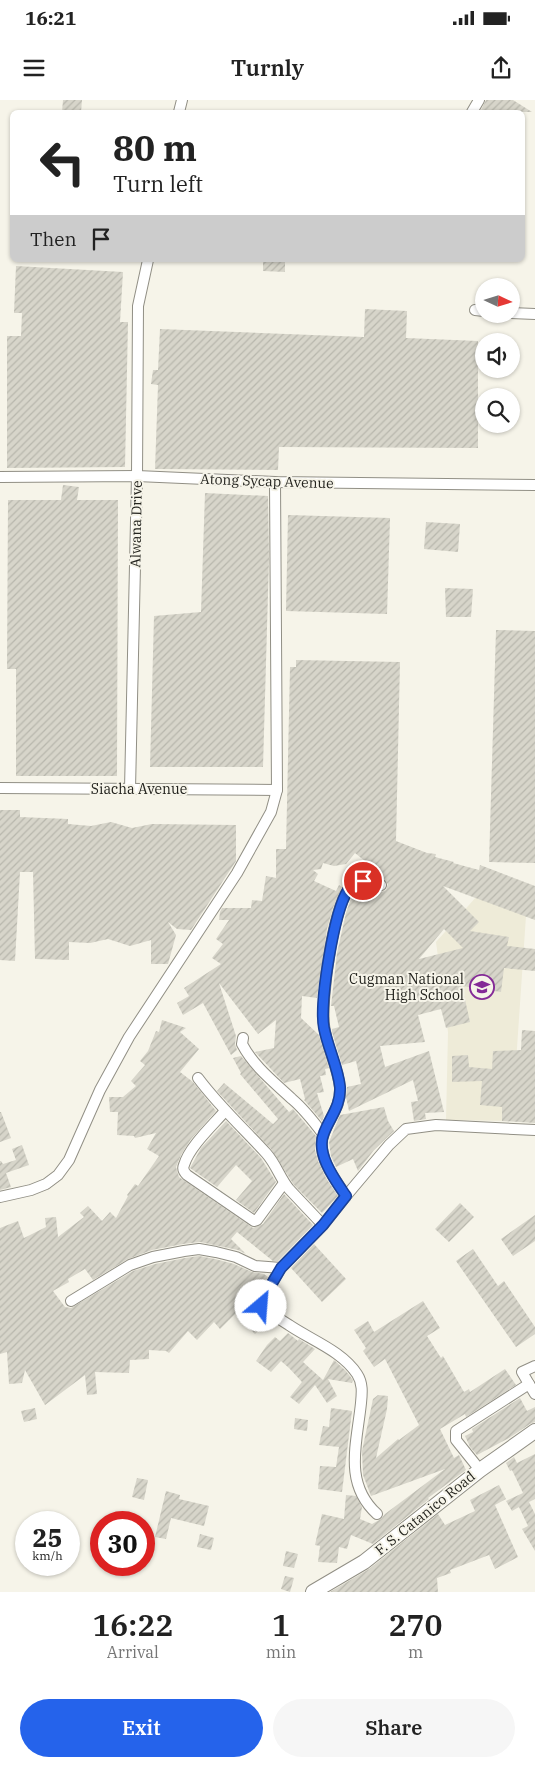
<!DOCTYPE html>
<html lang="en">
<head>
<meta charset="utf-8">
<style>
	:root { --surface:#fff; --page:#f6f6f6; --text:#222; --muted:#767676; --accent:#2563eb }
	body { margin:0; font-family:"IBM Plex Serif",serif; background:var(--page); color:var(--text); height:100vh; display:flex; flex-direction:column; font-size:19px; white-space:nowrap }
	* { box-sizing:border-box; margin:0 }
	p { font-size:16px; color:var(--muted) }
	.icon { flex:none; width:28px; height:28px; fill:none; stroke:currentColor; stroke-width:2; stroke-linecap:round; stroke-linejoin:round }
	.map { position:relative; height:1492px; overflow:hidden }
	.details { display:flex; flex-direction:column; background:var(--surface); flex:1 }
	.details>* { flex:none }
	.top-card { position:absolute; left:10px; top:10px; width:515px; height:152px; border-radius:8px; box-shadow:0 1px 4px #0004; background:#fff; color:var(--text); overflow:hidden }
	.needle { width:32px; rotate:94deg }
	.controls { position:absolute; left:475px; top:178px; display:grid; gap:10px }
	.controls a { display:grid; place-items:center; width:45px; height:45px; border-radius:50%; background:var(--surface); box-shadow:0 1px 4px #0004; font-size:25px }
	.speed { position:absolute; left:15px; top:1411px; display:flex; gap:10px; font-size:25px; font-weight:700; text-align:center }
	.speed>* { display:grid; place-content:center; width:65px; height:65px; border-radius:50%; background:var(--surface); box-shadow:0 1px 4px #0004; line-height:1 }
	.speed small { font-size:12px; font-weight:400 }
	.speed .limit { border:8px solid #d22; background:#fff; color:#111 }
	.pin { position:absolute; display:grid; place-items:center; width:42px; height:42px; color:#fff; margin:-21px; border:2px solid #fff; border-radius:50%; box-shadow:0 1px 5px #0007 }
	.me { position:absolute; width:55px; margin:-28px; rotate:27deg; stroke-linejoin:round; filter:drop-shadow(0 0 4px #0008) }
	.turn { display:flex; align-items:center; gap:18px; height:105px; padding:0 20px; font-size:22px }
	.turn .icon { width:65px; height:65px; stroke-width:2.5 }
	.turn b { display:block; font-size:35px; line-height:42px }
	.then { display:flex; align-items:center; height:48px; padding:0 20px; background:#0003; gap:10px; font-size:19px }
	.eta { display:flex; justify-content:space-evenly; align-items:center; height:85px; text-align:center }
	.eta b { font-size:30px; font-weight:600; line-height:35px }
	.primary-button { display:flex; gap:10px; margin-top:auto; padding:10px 20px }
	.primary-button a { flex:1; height:58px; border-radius:30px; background:var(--accent); color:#fff; font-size:20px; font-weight:600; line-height:58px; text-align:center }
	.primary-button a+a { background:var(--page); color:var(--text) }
	.status { display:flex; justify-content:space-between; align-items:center; height:35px; padding:0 25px; background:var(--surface); direction:ltr }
	.status svg { height:14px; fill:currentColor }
	header { display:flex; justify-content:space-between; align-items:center; height:65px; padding:0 20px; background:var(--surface); font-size:22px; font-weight:600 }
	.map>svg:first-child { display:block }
</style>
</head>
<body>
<div class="status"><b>16:21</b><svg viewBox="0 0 49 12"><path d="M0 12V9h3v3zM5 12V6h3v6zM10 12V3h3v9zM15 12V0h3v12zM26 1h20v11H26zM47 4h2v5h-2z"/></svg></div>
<header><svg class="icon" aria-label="menu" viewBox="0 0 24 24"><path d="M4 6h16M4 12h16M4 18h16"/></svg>Turnly<svg class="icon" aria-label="share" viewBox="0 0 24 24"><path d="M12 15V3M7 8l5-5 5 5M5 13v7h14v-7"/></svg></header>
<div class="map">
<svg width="535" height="1492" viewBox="0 0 535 1492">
	<defs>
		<pattern id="building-hatch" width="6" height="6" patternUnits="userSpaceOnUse" patternTransform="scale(1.25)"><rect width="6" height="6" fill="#d7d5ca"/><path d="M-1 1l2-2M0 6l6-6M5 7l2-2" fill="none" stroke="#b8b7ad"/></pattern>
	</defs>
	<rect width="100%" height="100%" fill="#f6f4e9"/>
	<!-- built -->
	<polygon fill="#eeebd8" points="477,796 526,816 512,1021 446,1020 448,932 436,842"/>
	<!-- building -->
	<g fill="url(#building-hatch)" fill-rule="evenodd">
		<polygon points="63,0 82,0 81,12 62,12"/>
		<polygon points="486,0 513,0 532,12 480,12"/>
		<polygon points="263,160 285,160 285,172 263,171"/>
		<polygon points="16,166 123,172 120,222 128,222 125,367 7,368 7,236 21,236 22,213 14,213"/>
		<polygon points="365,209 407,211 406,238 478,241 478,348 279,347 278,370 155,369 158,285 151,284 153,270 158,270 160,229 364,237"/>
		<polygon points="63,385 79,387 77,400 118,400 117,676 16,676 16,569 7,569 8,400 61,400"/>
		<polygon points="205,393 268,396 269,459 263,667 150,667 154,516 201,512"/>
		<polygon points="288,415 390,418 387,514 286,511"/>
		<polygon points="426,422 460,424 458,452 424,449"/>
		<polygon points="445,488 473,489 471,517 446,517"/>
		<polygon points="496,530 535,531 535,763 489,762"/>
		<path d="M296,560L400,562L396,741L427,753L436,754L435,757L454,762L453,763L479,770L480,765L535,786V820L443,786L479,822L470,831L509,837L507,846L535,849V871L504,868L501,892L462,886L470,922L446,928L441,909L418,915L425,942L380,946L385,967L429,951L444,1012L425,1013L426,1019L414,1021L411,1002L418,1001L413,980L349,1011L346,997L347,987L361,984L356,961L342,965L332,932V929L339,927L334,906H331L337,853L346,813L351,798L357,790L365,788L382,792L386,790L388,784L383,779L371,775L367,771L371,766L355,753L346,764L334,766L323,763L321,769L313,770L318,774L314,781L336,791L339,785L342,787L333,808L327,829L317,898L302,896L301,918L319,935L329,968L325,969L326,975L320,976L324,992L317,993L324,1016L322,1021L304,1000L305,999L300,979L284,983L255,952L274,948L276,920L258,934L219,883L236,936L235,944L237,950L231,955L203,903L183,915L177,903L189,896L184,888L221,864L212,858L223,844L216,839L229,820H219L220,812L222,808H251L252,800L262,801L266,776L276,778V749H286L290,567H296ZM444,829L463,848L419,859Z"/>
		<polygon points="0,710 20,710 20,717 68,719 68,724 91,726 111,722 132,728 152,724 236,725 236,761 191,830 177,829 168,822 176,835 168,864 151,864 151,840 130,846 108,839 90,843 69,842 69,860 35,859 33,772 20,772 15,861 0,860"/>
		<polygon points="162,920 186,928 180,932 199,949 180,972 193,982 216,1011 191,1039 181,1055 176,1067 179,1077 253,1128 263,1124 284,1094 313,1125 278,1161 273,1161 237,1132 231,1139 246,1154 238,1150 200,1142 183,1144 152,1150 128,1159 93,1180 85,1169 68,1179 69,1182 53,1191 65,1207 71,1208 133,1171 155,1164 185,1158 199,1156 215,1159 234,1164 252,1172 264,1174 268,1177 261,1188 242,1206 262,1227 255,1234 235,1214 220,1229 214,1222 197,1240 188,1231 169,1253 166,1251 149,1250 149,1259 130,1260 129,1273 95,1272 97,1294 87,1295 85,1275 45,1305 25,1270 22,1283 9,1284 7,1252 0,1254 0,1128 18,1121 24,1138 46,1127 45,1118 56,1117 58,1137 84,1117 80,1113 88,1106 102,1121 110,1112 116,1118 128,1096 127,1095 135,1084 138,1086 159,1056 147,1049 156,1033 135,1038 134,1036 117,1035 118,1012 110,1012 109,997 123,997 136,986 131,981 145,965 140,961 148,951 156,931 159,932"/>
		<polygon points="522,930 535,931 535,1023 502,1021 502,1007 480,1005 482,981 452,982 452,956 468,955 469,967 492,969 493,951 521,950"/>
		<polygon points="241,956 289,1012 293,1009 316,1036 315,1050 318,1061 326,1078 338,1096 322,1113 294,1085 271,1049 217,991 224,983 273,1024 278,1019 240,974 241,973 233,958"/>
		<polygon points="384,1007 388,1021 394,1031 374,1050 358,1071 353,1059 336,1067 331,1056 329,1042 340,1015"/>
		<polygon points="0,1012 1,1012 11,1038 0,1042"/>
		<polygon points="226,1021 261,1058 276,1082 254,1113 236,1100 252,1081 236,1065 217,1087 190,1068 201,1048"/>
		<polygon points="22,1045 29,1065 6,1073 11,1087 0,1090 0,1061 1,1061 3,1064 16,1060 12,1049"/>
		<polygon points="460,1103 474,1117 449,1142 435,1129"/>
		<polygon points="535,1115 535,1141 513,1156 501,1139"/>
		<polygon points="314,1144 346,1179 322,1202 291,1168"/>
		<polygon points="473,1149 498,1186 504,1181 535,1227 535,1234 516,1247 456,1161"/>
		<polygon points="423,1201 440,1228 427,1236 441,1258 443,1256 464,1292 469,1289 470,1292 505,1269 516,1285 466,1317 465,1314 440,1329 454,1358 459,1355 466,1370 428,1398 429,1399 373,1444 351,1435 347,1449 339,1447 337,1463 318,1462 320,1446 315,1445 322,1414 344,1419 346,1395 356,1396 362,1407 360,1419 372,1424 381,1419 385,1414 445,1369 371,1396 363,1375 362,1351 373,1299 378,1295 388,1296 387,1309 376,1358 398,1339 399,1340 419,1325 385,1259 374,1267 363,1251 366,1248 354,1230 368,1221 374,1232"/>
		<polygon points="288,1233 298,1241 299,1239 315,1249 303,1262 323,1280 334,1260 346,1271 353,1280 352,1283 328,1279 337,1296 327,1303 315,1285 299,1304 290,1297 302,1282 289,1268 281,1261 271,1272 256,1261 267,1245 275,1237 280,1241"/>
		<polygon points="520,1298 527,1311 535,1307 535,1322 530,1324 509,1338 477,1355 470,1347 465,1336 473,1332 472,1329"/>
		<polygon points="35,1308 37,1319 24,1322 21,1311"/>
		<polygon points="331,1308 352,1311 342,1392 318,1389 320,1366 336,1367 339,1347 319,1345 323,1326 329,1327"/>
		<polygon points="295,1318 308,1320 307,1331 294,1329"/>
		<polygon points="535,1354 535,1399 529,1402 535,1414 535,1451 522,1429 528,1426 519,1407 512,1411 506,1401 523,1393 512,1370 510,1371 506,1363 514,1357 517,1363"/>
		<polygon points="137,1378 148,1380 144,1400 132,1397"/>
		<polygon points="499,1385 506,1399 495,1405 518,1457 495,1469 489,1455 450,1470 451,1473 437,1478 438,1492 330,1492 369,1469 438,1414 445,1425 475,1411 470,1400"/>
		<polygon points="166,1391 180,1395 179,1399 209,1406 204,1426 171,1418 166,1439 155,1437"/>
		<polygon points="200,1434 214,1438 211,1450 197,1447"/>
		<polygon points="286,1451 298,1454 294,1468 283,1466"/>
		<polygon points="285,1476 294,1478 290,1492 281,1489"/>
	</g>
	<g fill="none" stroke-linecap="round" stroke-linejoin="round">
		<defs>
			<g id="street">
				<polyline points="179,12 182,0"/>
				<polyline points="472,12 479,0"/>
				<polyline points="475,210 484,211"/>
				<polyline points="511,213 535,214"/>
				<polyline points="0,377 137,376 275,382 535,385"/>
				<polyline points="0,688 277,690"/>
				<polyline points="130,689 137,376 138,206 148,160"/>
				<path d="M243,938L242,944C254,967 274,982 292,999C304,1009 314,1022 323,1034"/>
				<path d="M198,978C218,1005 243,1028 266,1053C276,1064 280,1078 289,1089L323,1125"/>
				<path d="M225,1011C213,1025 189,1047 184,1065C182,1069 184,1072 187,1075L254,1121L257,1120L284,1083"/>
				<path d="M346,1096C335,1079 315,1055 324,1033C330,1017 341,1006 340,988C338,966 326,946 324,925C321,899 333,802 352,785C361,778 371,782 381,785"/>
				<polyline points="0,1097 31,1090 46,1084 58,1075 69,1060 100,990 129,937 237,773 271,712 277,690 275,382"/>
				<polyline points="71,1201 130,1165 153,1157 184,1151 199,1149 216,1152 236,1157 255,1166 281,1168"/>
				<polyline points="529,1284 522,1272 535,1266"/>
				<polyline points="480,1370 456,1340 456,1331 529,1284 535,1294"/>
				<path d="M377,1414C343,1383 357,1343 361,1303C362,1293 363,1283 357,1274C342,1251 311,1240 289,1225C279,1219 270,1213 261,1206L260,1203L281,1168L323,1125L346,1096L389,1045L406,1029L436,1025L535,1030"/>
			</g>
			<polyline id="secondary" points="313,1492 364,1462 480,1370 535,1331"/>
		</defs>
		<!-- street casing -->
		<use href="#street" stroke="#918f85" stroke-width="12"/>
		<!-- secondary casing -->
		<use href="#secondary" stroke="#918f85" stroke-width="16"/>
		<!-- street -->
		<use href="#street" stroke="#fff" stroke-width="10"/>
		<!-- secondary -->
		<use href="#secondary" stroke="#fff" stroke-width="14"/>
	</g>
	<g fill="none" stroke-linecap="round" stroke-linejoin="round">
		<defs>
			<path id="route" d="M261,1206L260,1204L281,1168L323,1125L346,1096C335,1080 315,1053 324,1033C330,1017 341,1006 340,987C338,967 328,948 324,928C319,904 334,811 348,790C352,785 357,782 363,781"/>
		</defs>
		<!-- route casing -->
		<use href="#route" stroke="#184099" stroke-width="12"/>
		<!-- route -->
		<use href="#route" stroke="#2563eb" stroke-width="9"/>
	</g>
	<!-- icons -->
	<defs>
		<symbol id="school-ring" viewBox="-11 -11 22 22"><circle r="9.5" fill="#f6f4e9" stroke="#842a97" stroke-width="1.5"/><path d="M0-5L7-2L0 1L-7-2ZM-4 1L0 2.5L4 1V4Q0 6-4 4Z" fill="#842a97"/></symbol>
	</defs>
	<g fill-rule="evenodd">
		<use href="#school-ring" x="468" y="873" width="28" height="28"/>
	</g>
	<g text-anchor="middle" stroke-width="4" stroke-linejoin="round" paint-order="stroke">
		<!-- street labels -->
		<g font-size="14" fill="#23231e" stroke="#f6f4e9">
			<text transform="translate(267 381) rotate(2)" y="5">Atong Sycap Avenue</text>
			<text transform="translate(136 424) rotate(-89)" y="5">Alwana Drive</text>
			<text x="139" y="694">Siacha Avenue</text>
			<text transform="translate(425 1413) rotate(-39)" y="5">F. S. Catanico Road</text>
		</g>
		<!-- poi labels -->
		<g font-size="14" fill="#23231e" stroke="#f6f4e9" text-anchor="end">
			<text x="464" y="884">Cugman National<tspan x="464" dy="16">High School</tspan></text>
		</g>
	</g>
</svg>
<div class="controls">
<a><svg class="needle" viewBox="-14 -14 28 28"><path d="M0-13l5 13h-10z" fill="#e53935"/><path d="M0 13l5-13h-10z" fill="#767676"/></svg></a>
<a><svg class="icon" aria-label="sound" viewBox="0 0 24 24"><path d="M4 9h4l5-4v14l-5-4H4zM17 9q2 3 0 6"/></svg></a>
<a><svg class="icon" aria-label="search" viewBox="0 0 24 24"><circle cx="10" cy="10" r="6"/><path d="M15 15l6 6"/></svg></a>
</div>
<div class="speed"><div>25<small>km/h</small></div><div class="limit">30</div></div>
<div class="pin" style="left:363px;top:781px;background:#d93025"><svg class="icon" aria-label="arrive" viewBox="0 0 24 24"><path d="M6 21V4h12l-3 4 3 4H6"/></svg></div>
<svg class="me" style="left:261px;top:1206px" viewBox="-20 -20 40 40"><circle r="19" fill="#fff"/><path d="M0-13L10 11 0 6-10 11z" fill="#2563eb"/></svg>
<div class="top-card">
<div class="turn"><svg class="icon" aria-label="left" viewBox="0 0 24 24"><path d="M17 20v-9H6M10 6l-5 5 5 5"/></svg><div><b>80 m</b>Turn left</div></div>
<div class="then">Then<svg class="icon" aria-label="arrive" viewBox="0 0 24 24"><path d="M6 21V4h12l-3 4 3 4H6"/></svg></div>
</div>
</div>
<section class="details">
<div class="eta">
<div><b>16:22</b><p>Arrival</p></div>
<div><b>1</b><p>min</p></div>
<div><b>270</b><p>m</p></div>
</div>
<div class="primary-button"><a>Exit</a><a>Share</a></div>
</section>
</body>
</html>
